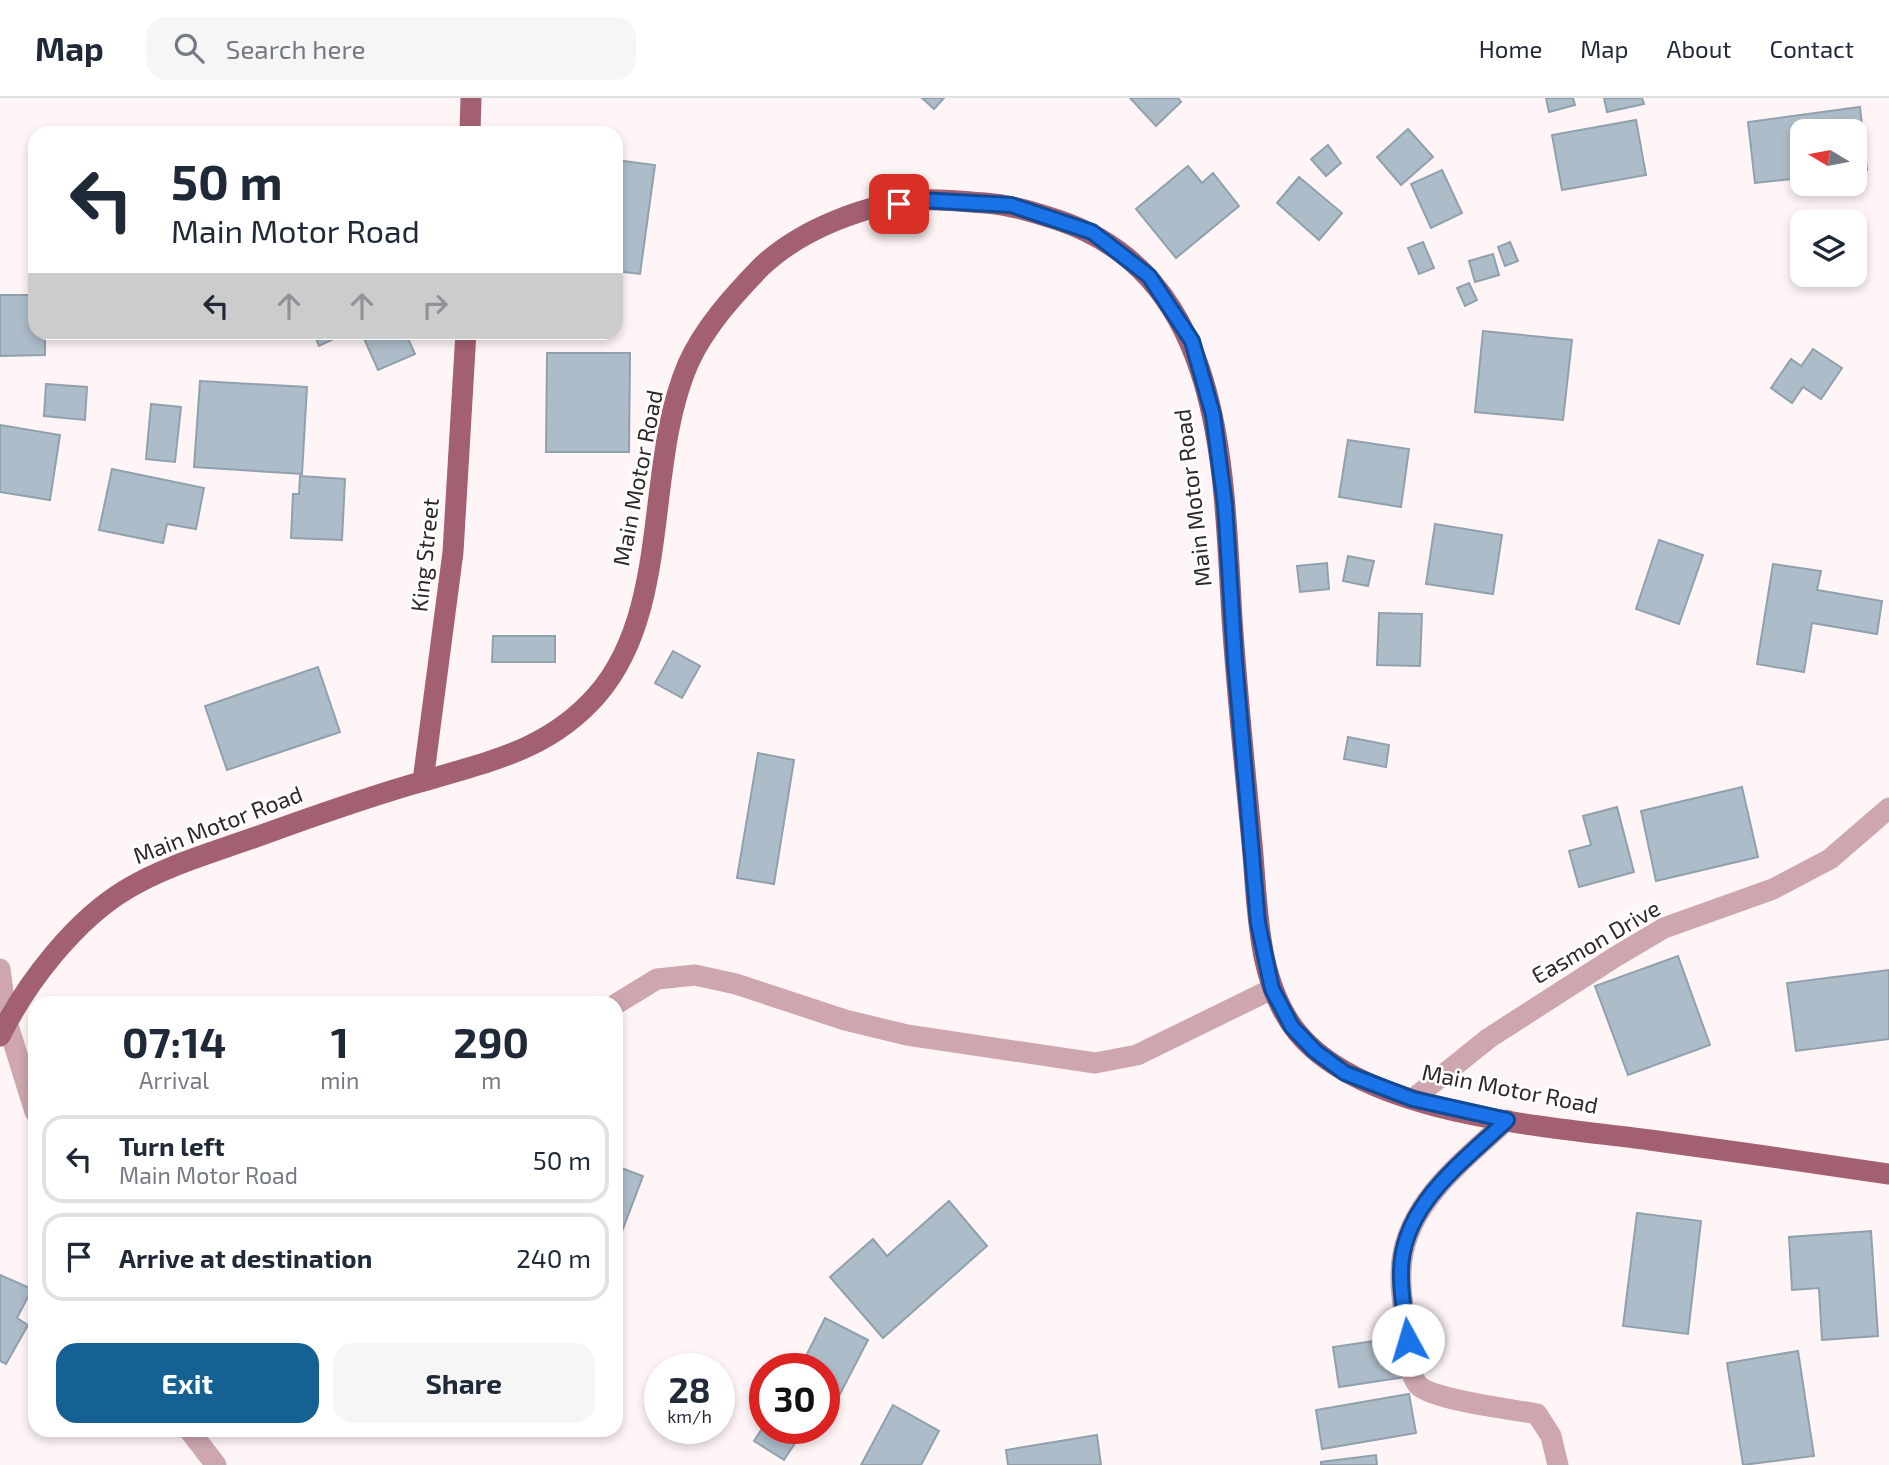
<!DOCTYPE html>
<html lang="en">
<head>
<meta charset="utf-8">
<style>
	:root { --surface:#fff; --page:#f6f6f7; --text:#1f2937; --muted:#747a83; --line:#e0e1e3; --accent:#156194 }
	body { margin:0; font-family:"Exo 2",sans-serif; background:var(--page); color:var(--text); height:100vh; display:flex; flex-direction:column; font-size:26px; white-space:nowrap }
	* { box-sizing:border-box; margin:0 }
	p { font-size:23px; color:var(--muted) }
	.icon { flex:none; width:38px; height:38px; fill:none; stroke:currentColor; stroke-width:2; stroke-linecap:round; stroke-linejoin:round }
	.map { position:relative; flex:1; overflow:hidden }
	.side { position:absolute; left:28px; top:898px; width:595px; height:441px; display:flex; flex-direction:column; background:var(--surface); border-radius:21px; box-shadow:0 4px 10px #0003 }
	.side>* { flex:none }
	.banner { position:absolute; left:28px; top:28px; width:595px; height:214px; border-radius:21px; box-shadow:0 4px 10px #0003; background:#fff; color:var(--text); overflow:hidden }
	.needle { width:46px; rotate:280deg }
	.tools { position:absolute; left:1790px; top:21px; display:grid; gap:14px }
	.tools a { display:grid; place-items:center; width:77px; height:77px; border-radius:14px; background:var(--surface); box-shadow:0 4px 10px #0003; font-size:35px }
	.speed { position:absolute; left:644px; top:1255px; display:flex; gap:14px; font-size:35px; font-weight:700; text-align:center }
	.speed>* { display:grid; place-content:center; width:91px; height:91px; border-radius:50%; background:var(--surface); box-shadow:0 4px 10px #0003; line-height:1 }
	.speed small { font-size:18px; font-weight:400 }
	.speed .limit { border:10px solid #d22; background:#fff; color:#111 }
	.pin { position:absolute; display:grid; place-items:center; width:60px; height:60px; color:#fff; margin:-30px; border-radius:14px; box-shadow:0 4px 10px #0006 }
	.me { position:absolute; width:77px; margin:-38px; rotate:354deg; stroke-linejoin:round; filter:drop-shadow(0 0 5px #0008) }
	.turn { display:flex; align-items:center; gap:24px; height:147px; padding:0 28px; font-size:32px }
	.turn .icon { width:91px; height:91px; stroke-width:2.5 }
	.turn b { display:block; font-size:49px; line-height:60px }
	.lanes { display:flex; align-items:center; height:66px; padding:0 28px; background:#0003; justify-content:center; gap:35px; direction:ltr }
	.lanes .off { opacity:.35 }
	.eta { display:flex; justify-content:space-evenly; align-items:center; height:119px; text-align:center }
	.eta b { font-size:42px; font-weight:700; line-height:49px }
	.button { display:flex; gap:14px; margin-top:auto; padding:14px 28px }
	.button a { flex:1; height:80px; border-radius:21px; background:var(--accent); color:#fff; font-size:28px; font-weight:700; line-height:80px; text-align:center }
	.button a+a { background:var(--page); color:var(--text) }
	ul { padding:0; list-style:none }
	li { display:flex; align-items:center; gap:21px; height:88px; margin:0 14px 10px; padding:0 14px; border:4px solid var(--line); border-radius:21px }
	li div { flex:1 }
	li b { display:block; font-size:26px }
	li em { font-style:normal }
	header { display:flex; align-items:center; gap:42px; box-sizing:border-box; height:98px; padding:0 35px; background:var(--surface); border-bottom:2px solid var(--line) }
	header strong { font-size:33px }
	nav { display:flex; gap:38px; margin-inline-start:auto; font-size:24px }
	.search { width:490px; height:63px; background:var(--page); display:flex; align-items:center; gap:18px; box-sizing:border-box; padding:0 24px; border-radius:21px; color:var(--muted); font-size:26px }
	.map>svg:first-child { display:block }
</style>
</head>
<body>
<header>
<strong>Map</strong>
<div class="search"><svg class="icon" aria-label="search" viewBox="0 0 24 24"><circle cx="10" cy="10" r="6"/><path d="M15 15l6 6"/></svg>Search here</div>
<nav><a>Home</a><a>Map</a><a>About</a><a>Contact</a></nav>
</header>
<div class="map">
<svg width="1889" height="1367" viewBox="0 0 1889 1367">
	<rect width="100%" height="100%" fill="#fff5f7"/>
	<!-- building -->
	<g fill="#adbcc9" stroke="#91a0ad" stroke-width="2">
		<polygon points="922,0 944,0 934,11"/>
		<polygon points="1130,0 1178,0 1181,4 1156,28"/>
		<polygon points="1546,0 1573,0 1575,7 1549,14"/>
		<polygon points="1604,0 1642,0 1644,6 1607,14"/>
		<polygon points="1860,9 1867,72 1855,73 1855,33 1802,33 1802,80 1755,85 1748,24"/>
		<polygon points="1636,22 1646,77 1562,92 1552,37"/>
		<polygon points="1408,31 1433,59 1401,87 1377,59"/>
		<polygon points="1328,47 1341,65 1326,78 1311,61"/>
		<polygon points="616,62 655,67 640,176 616,173"/>
		<polygon points="1188,68 1202,85 1213,75 1239,108 1176,160 1136,111"/>
		<polygon points="1442,72 1462,115 1431,130 1411,86"/>
		<polygon points="1299,79 1342,115 1319,142 1277,105"/>
		<polygon points="1423,144 1434,170 1419,176 1408,150"/>
		<polygon points="1510,144 1518,163 1505,168 1498,149"/>
		<polygon points="1493,156 1499,177 1475,184 1469,163"/>
		<polygon points="1469,185 1477,202 1465,208 1457,190"/>
		<polygon points="0,197 35,197 35,234 45,234 45,257 0,258"/>
		<polygon points="1483,233 1572,242 1563,322 1475,314"/>
		<polygon points="313,234 348,234 319,248"/>
		<polygon points="361,234 405,234 415,256 378,272"/>
		<polygon points="1813,251 1842,270 1821,301 1803,289 1792,305 1771,290 1791,261 1801,268"/>
		<polygon points="547,255 630,255 629,354 546,354"/>
		<polygon points="200,283 307,289 302,376 194,369"/>
		<polygon points="46,286 87,289 85,322 44,318"/>
		<polygon points="151,306 181,309 175,364 146,361"/>
		<polygon points="0,327 60,337 50,402 0,394"/>
		<polygon points="1348,342 1409,351 1401,409 1339,399"/>
		<polygon points="112,371 204,390 196,431 167,426 163,445 99,432"/>
		<polygon points="300,378 345,381 342,442 291,440 293,396 299,396"/>
		<polygon points="1435,426 1502,437 1493,496 1426,486"/>
		<polygon points="1659,442 1703,457 1679,526 1636,511"/>
		<polygon points="1348,458 1374,463 1368,488 1343,483"/>
		<polygon points="1327,465 1329,491 1300,494 1297,468"/>
		<polygon points="1773,466 1821,473 1817,492 1882,503 1877,536 1812,525 1804,574 1757,566"/>
		<polygon points="1379,515 1422,516 1420,568 1377,567"/>
		<polygon points="493,538 555,538 555,564 492,564"/>
		<polygon points="673,553 700,568 682,600 655,585"/>
		<polygon points="318,569 340,634 227,672 205,608"/>
		<polygon points="1348,639 1389,647 1386,669 1344,661"/>
		<polygon points="758,655 794,662 774,786 737,780"/>
		<polygon points="1742,689 1758,759 1656,783 1641,713"/>
		<polygon points="1617,709 1634,774 1579,789 1569,753 1591,747 1583,718"/>
		<polygon points="1678,858 1710,947 1628,977 1595,888"/>
		<polygon points="1889,872 1889,941 1796,953 1787,885"/>
		<polygon points="616,1068 643,1078 616,1149"/>
		<polygon points="949,1103 987,1148 883,1240 830,1179 873,1141 887,1158"/>
		<polygon points="1637,1115 1701,1123 1688,1236 1623,1228"/>
		<polygon points="1871,1133 1878,1238 1822,1242 1819,1190 1792,1192 1789,1139"/>
		<polygon points="0,1177 32,1191 17,1220 28,1227 6,1266 0,1263"/>
		<polygon points="825,1220 868,1242 837,1302 824,1295 824,1270 800,1270"/>
		<polygon points="1401,1239 1406,1279 1339,1289 1333,1249"/>
		<polygon points="1798,1253 1814,1358 1743,1367 1727,1265"/>
		<polygon points="1409,1296 1416,1335 1322,1351 1316,1312"/>
		<polygon points="893,1307 939,1333 921,1367 861,1367"/>
		<polygon points="765,1326 765,1330 805,1330 784,1362 754,1343"/>
		<polygon points="1097,1337 1101,1367 1008,1367 1006,1352"/>
		<polygon points="1376,1357 1377,1367 1321,1367 1321,1364"/>
	</g>
	<g fill="none" stroke-linecap="round" stroke-linejoin="round">
		<!-- minor -->
		<g stroke="#cda6ae" stroke-width="21">
			<polyline points="0,871 7,924 35,1014"/>
			<polyline points="616,906 657,881 695,877 736,886 845,922 907,937 1095,965 1137,957 1272,891"/>
			<polyline points="1413,1001 1489,940 1615,859 1664,830 1773,791 1830,761 1889,710"/>
			<path d="M1507,1022C1462,1065 1401,1108 1401,1176C1400,1194 1404,1212 1406,1230C1408,1246 1407,1274 1418,1287C1432,1302 1512,1311 1537,1316L1551,1338L1558,1367"/>
			<polyline points="189,1332 216,1367"/>
		</g>
		<!-- major -->
		<g stroke="#a36070" stroke-width="21">
			<polyline points="470,35 471,0"/>
			<polyline points="423,683 453,454 466,234"/>
			<path d="M0,938C27,884 75,822 127,791C165,768 211,755 253,740C309,720 366,699 424,683C490,663 549,652 597,597C672,511 644,368 688,266C704,230 733,198 760,170C800,131 870,104 924,102C944,101 965,104 985,105C1011,107 1033,114 1058,122C1226,178 1223,373 1232,520C1237,596 1245,671 1252,746C1258,808 1256,883 1297,934C1365,1018 1548,1028 1650,1042C1730,1053 1809,1064 1889,1076"/>
		</g>
	</g>
	<g fill="none" stroke-linecap="round" stroke-linejoin="round">
		<defs>
			<path id="route" d="M899,106L920,102L1011,107L1092,134L1149,178L1192,243L1213,317L1225,407L1235,563L1258,825L1272,891L1292,929L1315,953L1345,975L1413,1001L1507,1022C1462,1065 1399,1109 1401,1178C1401,1199 1405,1221 1408,1242"/>
		</defs>
		<!-- route casing -->
		<use href="#route" stroke="#114b97" stroke-width="18"/>
		<!-- route -->
		<use href="#route" stroke="#1a73e8" stroke-width="12"/>
	</g>
	<g text-anchor="middle" stroke-width="5" stroke-linejoin="round" paint-order="stroke">
		<!-- street labels -->
		<g font-size="23" fill="#2f2728" stroke="#fff">
			<text transform="translate(638 380) rotate(-79)" y="8">Main Motor Road</text>
			<text transform="translate(1193 400) rotate(-97)" y="8">Main Motor Road</text>
			<text transform="translate(425 457) rotate(-84)" y="8">King Street</text>
			<text transform="translate(218 727) rotate(-21)" y="8">Main Motor Road</text>
			<text transform="translate(1596 844) rotate(-30)" y="8">Easmon Drive</text>
			<text transform="translate(1510 991) rotate(11)" y="8">Main Motor Road</text>
		</g>
	</g>
</svg>
<div class="tools">
<a><svg class="needle" viewBox="-14 -14 28 28"><path d="M0-13l5 13h-10z" fill="#e53935"/><path d="M0 13l5-13h-10z" fill="#747a83"/></svg></a>
<a><svg class="icon" aria-label="layers" viewBox="0 0 24 24"><path d="M12 4l9 5-9 5-9-5zM3 14l9 5 9-5"/></svg></a>
</div>
<div class="speed"><div>28<small>km/h</small></div><div class="limit">30</div></div>
<div class="pin" style="left:899px;top:106px;background:#d93025"><svg class="icon" aria-label="arrive" viewBox="0 0 24 24"><path d="M6 21V4h12l-3 4 3 4H6"/></svg></div>
<svg class="me" style="left:1408px;top:1242px" viewBox="-20 -20 40 40"><circle r="19" fill="#fff"/><path d="M0-13L10 11 0 6-10 11z" fill="#1a73e8"/></svg>
<div class="banner">
<div class="turn"><svg class="icon" aria-label="left" viewBox="0 0 24 24"><path d="M17 20v-9H6M10 6l-5 5 5 5"/></svg><div><b>50 m</b>Main Motor Road</div></div>
<div class="lanes"><svg class="icon" aria-label="left" viewBox="0 0 24 24"><path d="M17 20v-9H6M10 6l-5 5 5 5"/></svg><svg class="icon off" aria-label="ahead" viewBox="0 0 24 24"><path d="M12 20V5M6 11l6-6 6 6"/></svg><svg class="icon off" aria-label="ahead" viewBox="0 0 24 24"><path d="M12 20V5M6 11l6-6 6 6"/></svg><svg class="icon off" aria-label="right" viewBox="0 0 24 24"><path d="M7 20v-9h11M14 6l5 5-5 5"/></svg></div>
</div>
<section class="side">
<div class="eta">
<div><b>07:14</b><p>Arrival</p></div>
<div><b>1</b><p>min</p></div>
<div><b>290</b><p>m</p></div>
</div>
<ul>
<li><svg class="icon" aria-label="left" viewBox="0 0 24 24"><path d="M17 20v-9H6M10 6l-5 5 5 5"/></svg><div><b>Turn left</b><p>Main Motor Road</p></div><em>50 m</em></li>
<li><svg class="icon" aria-label="arrive" viewBox="0 0 24 24"><path d="M6 21V4h12l-3 4 3 4H6"/></svg><div><b>Arrive at destination</b></div><em>240 m</em></li>
</ul>
<div class="button"><a>Exit</a><a>Share</a></div>
</section>
</div>
</body>
</html>
